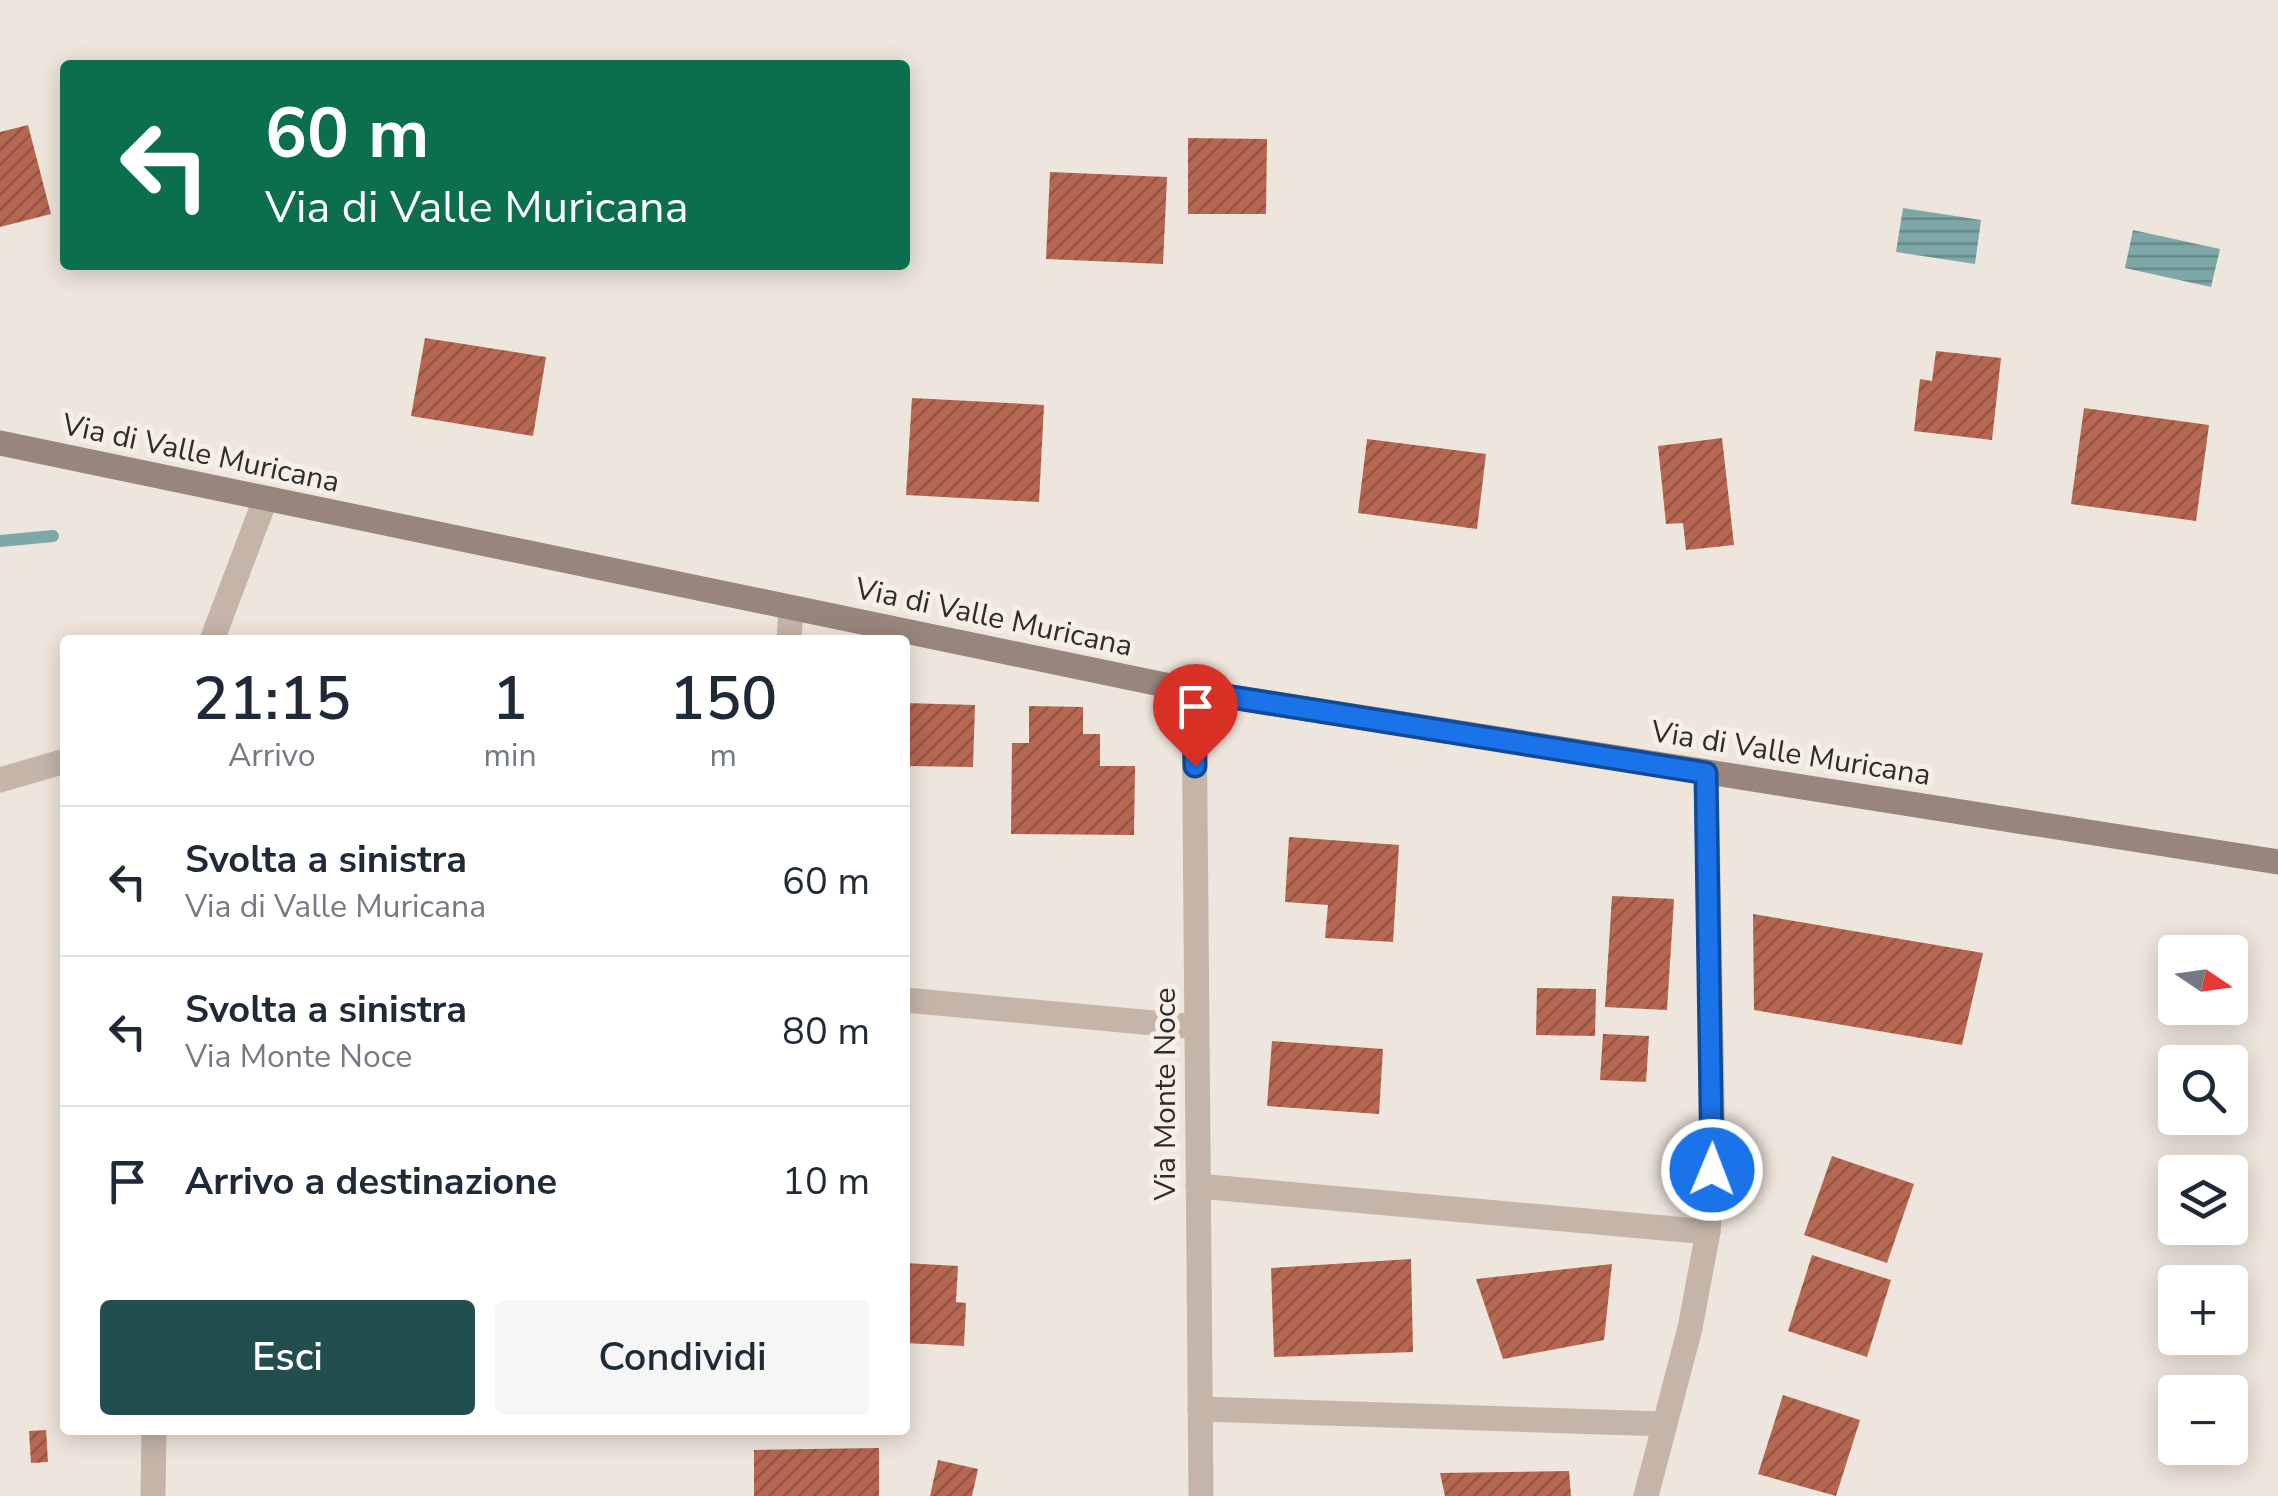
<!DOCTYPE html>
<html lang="it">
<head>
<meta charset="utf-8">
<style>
	:root { --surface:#fff; --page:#f6f6f7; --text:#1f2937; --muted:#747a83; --line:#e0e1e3; --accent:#234e4f }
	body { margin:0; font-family:"Nunito Sans",sans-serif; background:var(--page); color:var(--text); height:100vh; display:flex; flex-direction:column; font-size:38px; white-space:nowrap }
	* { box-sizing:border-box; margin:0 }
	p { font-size:32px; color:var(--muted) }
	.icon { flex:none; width:55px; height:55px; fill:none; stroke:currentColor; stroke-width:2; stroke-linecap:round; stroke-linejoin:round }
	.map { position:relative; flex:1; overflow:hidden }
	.panel { position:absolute; left:60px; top:635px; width:850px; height:800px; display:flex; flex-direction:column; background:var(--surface); border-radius:10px; box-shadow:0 5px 25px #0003 }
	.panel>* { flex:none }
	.top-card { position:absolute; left:60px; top:60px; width:850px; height:210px; border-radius:10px; box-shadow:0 5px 25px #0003; background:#0b6e4f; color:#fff; overflow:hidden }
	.needle { width:65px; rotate:103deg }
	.tools { position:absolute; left:2158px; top:935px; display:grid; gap:20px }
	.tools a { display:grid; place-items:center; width:90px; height:90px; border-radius:10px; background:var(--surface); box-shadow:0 5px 25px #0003; font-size:50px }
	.pin { position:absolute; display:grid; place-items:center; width:85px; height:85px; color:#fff; margin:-102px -42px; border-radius:50% 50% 50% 0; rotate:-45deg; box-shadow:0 0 10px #0007 }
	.pin .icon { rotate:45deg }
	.me { position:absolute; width:110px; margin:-55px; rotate:1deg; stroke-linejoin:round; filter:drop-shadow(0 0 8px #0008) }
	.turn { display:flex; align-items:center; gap:35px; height:210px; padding:0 40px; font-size:45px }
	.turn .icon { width:130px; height:130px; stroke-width:2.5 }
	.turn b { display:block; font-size:70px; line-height:85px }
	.eta { display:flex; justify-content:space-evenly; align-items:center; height:170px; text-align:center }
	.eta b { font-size:60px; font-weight:600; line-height:70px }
	.button { display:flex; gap:20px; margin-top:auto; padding:20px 40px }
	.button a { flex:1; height:115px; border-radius:10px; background:var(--accent); color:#fff; font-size:40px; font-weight:600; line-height:115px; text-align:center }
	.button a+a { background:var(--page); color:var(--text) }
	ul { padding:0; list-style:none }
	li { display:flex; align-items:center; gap:30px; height:150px; padding:0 40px; border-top:2px solid var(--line) }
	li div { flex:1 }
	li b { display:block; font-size:38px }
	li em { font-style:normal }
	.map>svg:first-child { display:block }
</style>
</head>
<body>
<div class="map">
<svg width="2278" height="1496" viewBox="0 0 2278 1496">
	<defs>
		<pattern id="water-rules" width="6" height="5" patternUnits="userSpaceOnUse" patternTransform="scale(2.5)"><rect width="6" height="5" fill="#7ea7a8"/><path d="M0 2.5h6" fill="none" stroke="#688889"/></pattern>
		<pattern id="building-hatch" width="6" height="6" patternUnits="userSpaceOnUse" patternTransform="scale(2.5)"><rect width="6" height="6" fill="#b66752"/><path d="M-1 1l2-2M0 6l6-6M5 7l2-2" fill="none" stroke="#955544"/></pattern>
	</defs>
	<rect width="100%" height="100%" fill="#eee5dc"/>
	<!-- water -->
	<g fill="url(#water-rules)">
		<polygon points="1903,208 1981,220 1975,264 1896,252"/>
		<polygon points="2133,230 2220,249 2211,287 2125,268"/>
	</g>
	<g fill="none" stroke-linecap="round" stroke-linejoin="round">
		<!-- stream -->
		<polyline stroke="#7ea7a8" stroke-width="12" points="0,541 53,536"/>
	</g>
	<!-- building -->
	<g fill="url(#building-hatch)">
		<polygon points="28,125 51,214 0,227 0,132"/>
		<polygon points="1188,138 1267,139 1266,214 1188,214"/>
		<polygon points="1050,172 1167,177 1163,264 1046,259"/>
		<polygon points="425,338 546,357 533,436 411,416"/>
		<polygon points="1936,351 2001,358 1992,440 1914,431 1920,379 1932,381"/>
		<polygon points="912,398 1044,405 1039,502 906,495"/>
		<polygon points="2084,408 2209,425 2196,521 2071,504"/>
		<polygon points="1722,438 1734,545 1686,550 1683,523 1666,524 1658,446"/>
		<polygon points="1367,439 1486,454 1477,529 1358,513"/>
		<polygon points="905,703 975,705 973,767 905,766"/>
		<polygon points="1029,706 1083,707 1083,734 1100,734 1100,766 1135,766 1134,835 1011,834 1012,743 1029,743"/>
		<polygon points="1289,837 1399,845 1393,942 1325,938 1328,905 1285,902"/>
		<polygon points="1612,896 1674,899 1667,1010 1605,1007"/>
		<polygon points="1753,914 1983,953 1962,1045 1754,1010"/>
		<polygon points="1537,988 1596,989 1595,1036 1536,1035"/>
		<polygon points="1603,1034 1649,1036 1646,1082 1600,1080"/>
		<polygon points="1272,1041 1383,1049 1379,1114 1267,1106"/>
		<polygon points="1832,1156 1914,1184 1887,1263 1804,1235"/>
		<polygon points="1812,1255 1891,1280 1867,1357 1788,1331"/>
		<polygon points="1411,1259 1413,1352 1274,1357 1271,1268"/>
		<polygon points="905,1263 958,1266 956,1302 966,1303 964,1346 905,1343"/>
		<polygon points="1612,1264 1604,1340 1503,1359 1476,1279"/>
		<polygon points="1783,1395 1860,1420 1836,1496 1758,1474"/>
		<polygon points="46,1430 48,1462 31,1463 29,1431"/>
		<polygon points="879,1448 879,1496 754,1496 754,1450"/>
		<polygon points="938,1460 978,1469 972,1496 930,1496"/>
		<polygon points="1569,1471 1571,1496 1445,1496 1440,1473"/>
	</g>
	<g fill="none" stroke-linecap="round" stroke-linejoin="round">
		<!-- street -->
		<g stroke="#c5b5a9" stroke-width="25">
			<polyline points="212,640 265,500"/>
			<polyline points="789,640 791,608"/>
			<polyline points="1194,691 1201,1496"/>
			<polyline points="0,780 65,761"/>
			<polyline points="905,1000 1197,1027"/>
			<polyline points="1198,1186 1708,1232"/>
			<polyline points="1200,1409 1665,1424"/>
			<polyline points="153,1496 154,1430"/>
			<polyline points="1646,1496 1690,1328 1708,1232 1713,1147 1706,773"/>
		</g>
		<!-- secondary -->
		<polyline stroke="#98857b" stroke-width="25" points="0,443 1194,691 2278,862"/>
	</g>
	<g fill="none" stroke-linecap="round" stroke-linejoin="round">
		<defs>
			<polyline id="route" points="1195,766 1194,691 1706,773 1712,1170"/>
		</defs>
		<!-- route casing -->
		<use href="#route" stroke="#114b97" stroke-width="25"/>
		<!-- route -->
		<use href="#route" stroke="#1a73e8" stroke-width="18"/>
	</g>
	<g text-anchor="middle" stroke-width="10" stroke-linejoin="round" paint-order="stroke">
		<!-- street labels -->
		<g font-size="30" fill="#332b28" stroke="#f7efe7">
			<text transform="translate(201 453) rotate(12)" y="10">Via di Valle Muricana</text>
			<text transform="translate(994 617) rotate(12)" y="10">Via di Valle Muricana</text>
			<text transform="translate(1791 753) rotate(9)" y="10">Via di Valle Muricana</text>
			<text transform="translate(1165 1094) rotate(-90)" y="10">Via Monte Noce</text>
		</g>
	</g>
</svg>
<div class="tools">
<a><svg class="needle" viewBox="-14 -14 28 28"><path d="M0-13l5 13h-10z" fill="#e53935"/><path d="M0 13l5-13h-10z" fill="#747a83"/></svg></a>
<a><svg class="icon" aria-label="search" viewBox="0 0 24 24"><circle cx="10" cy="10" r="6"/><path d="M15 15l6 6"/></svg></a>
<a><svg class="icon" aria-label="layers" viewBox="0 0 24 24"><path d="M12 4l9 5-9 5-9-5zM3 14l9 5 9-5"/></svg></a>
<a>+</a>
<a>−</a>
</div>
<div class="pin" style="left:1195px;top:766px;background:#d93025"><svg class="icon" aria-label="arrive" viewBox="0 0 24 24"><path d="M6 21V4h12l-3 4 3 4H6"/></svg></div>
<svg class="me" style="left:1712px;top:1170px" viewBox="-20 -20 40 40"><circle r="17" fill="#1a73e8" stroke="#fff" stroke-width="3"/><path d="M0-11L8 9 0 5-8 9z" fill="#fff"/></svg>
<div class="top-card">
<div class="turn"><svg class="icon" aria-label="left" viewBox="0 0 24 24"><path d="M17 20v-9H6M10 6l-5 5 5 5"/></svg><div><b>60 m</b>Via di Valle Muricana</div></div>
</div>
<section class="panel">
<div class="eta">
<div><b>21:15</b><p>Arrivo</p></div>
<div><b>1</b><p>min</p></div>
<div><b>150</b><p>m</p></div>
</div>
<ul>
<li><svg class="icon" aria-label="left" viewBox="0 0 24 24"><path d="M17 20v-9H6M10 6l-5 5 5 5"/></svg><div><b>Svolta a sinistra</b><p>Via di Valle Muricana</p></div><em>60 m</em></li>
<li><svg class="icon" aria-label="left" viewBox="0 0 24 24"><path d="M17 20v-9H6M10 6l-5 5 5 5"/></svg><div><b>Svolta a sinistra</b><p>Via Monte Noce</p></div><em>80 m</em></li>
<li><svg class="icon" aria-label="arrive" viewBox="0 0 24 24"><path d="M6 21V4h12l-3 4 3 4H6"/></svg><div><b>Arrivo a destinazione</b></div><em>10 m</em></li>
</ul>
<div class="button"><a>Esci</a><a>Condividi</a></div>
</section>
</div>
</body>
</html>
